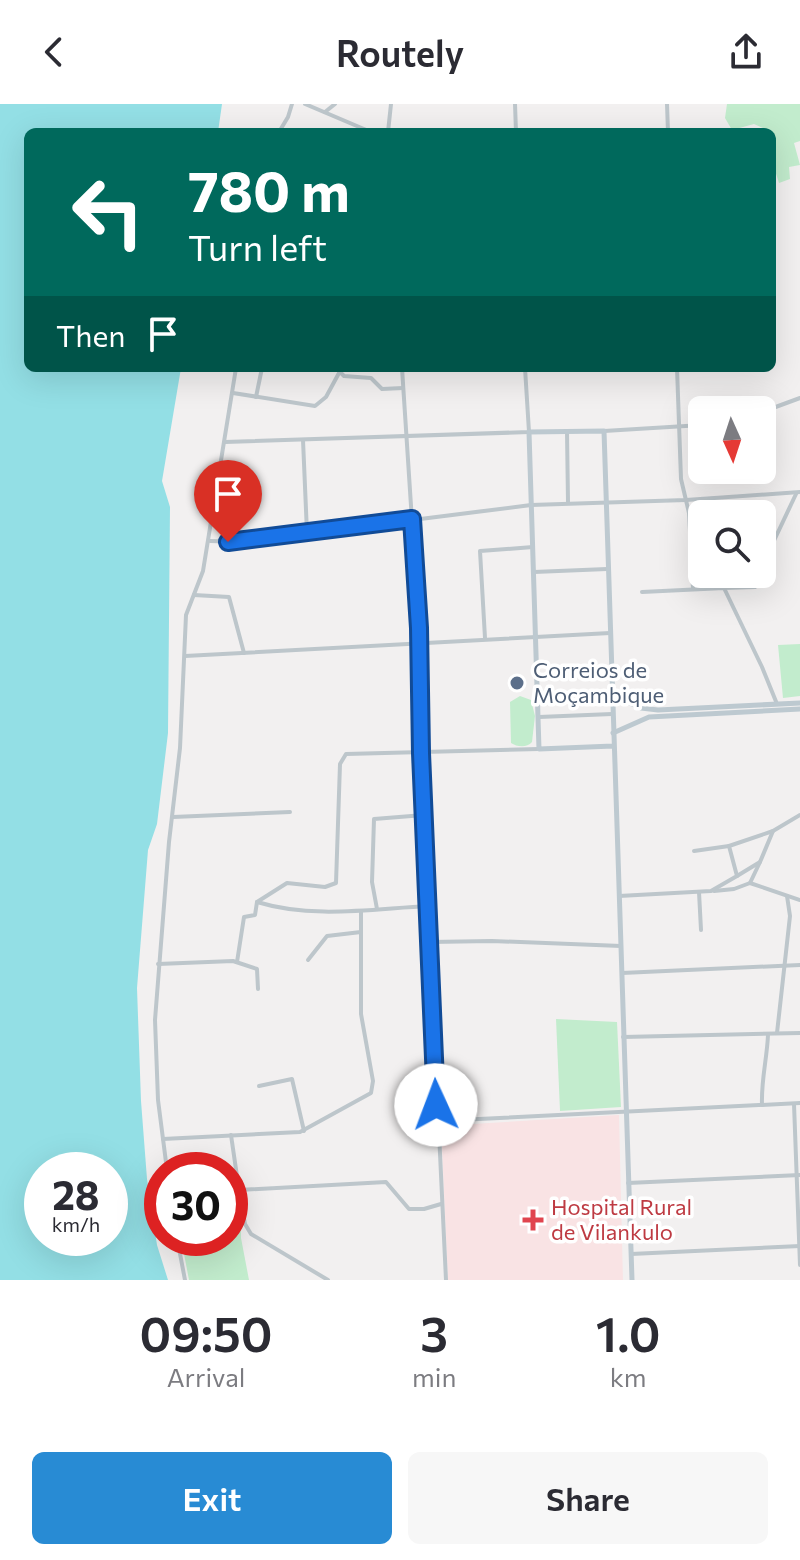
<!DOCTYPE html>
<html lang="en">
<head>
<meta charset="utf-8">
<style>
	:root { --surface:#fff; --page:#f7f7f7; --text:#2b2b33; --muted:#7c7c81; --accent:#288bd4 }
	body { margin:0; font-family:Commissioner,sans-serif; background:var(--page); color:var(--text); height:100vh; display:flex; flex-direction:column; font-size:30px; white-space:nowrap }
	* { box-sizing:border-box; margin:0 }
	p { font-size:26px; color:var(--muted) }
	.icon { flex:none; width:44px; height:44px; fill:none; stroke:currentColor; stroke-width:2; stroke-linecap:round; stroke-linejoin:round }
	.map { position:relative; height:1176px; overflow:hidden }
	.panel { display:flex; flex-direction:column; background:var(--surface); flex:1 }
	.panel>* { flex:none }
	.guide { position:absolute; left:24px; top:24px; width:752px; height:244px; border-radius:12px; box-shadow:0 8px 32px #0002; background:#00695c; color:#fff; overflow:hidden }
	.needle { width:52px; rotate:177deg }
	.fabs { position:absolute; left:688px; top:292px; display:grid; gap:16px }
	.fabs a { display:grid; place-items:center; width:88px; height:88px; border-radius:12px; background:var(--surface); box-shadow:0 8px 32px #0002; font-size:40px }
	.speed { position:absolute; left:24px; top:1048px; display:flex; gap:16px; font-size:40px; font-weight:700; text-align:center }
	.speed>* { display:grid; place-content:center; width:104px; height:104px; border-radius:50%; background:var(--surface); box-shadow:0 8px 32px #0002; line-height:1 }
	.speed small { font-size:20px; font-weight:400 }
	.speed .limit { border:12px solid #d22; background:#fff; color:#111 }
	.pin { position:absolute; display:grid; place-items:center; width:68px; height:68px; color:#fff; margin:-82px -34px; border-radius:50% 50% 50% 0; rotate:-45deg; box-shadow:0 0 8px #0007 }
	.pin .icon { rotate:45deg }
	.me { position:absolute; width:88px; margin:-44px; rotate:358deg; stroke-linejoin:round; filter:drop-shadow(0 0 6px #0008) }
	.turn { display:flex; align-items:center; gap:28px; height:168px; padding:0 32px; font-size:36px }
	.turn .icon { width:104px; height:104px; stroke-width:2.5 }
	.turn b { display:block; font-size:56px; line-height:68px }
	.then { display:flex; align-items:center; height:76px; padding:0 32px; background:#0003; gap:16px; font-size:30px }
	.eta { display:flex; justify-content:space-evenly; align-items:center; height:136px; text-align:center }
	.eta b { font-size:48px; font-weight:600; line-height:56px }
	.cta { display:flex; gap:16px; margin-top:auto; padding:16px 32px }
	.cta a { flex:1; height:92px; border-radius:12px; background:var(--accent); color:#fff; font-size:32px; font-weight:600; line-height:92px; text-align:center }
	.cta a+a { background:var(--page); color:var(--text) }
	header { display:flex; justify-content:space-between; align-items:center; height:104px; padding:0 32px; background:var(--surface); font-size:36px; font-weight:600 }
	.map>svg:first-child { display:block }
</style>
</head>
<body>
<header><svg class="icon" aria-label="back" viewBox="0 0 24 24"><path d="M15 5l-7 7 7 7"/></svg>Routely<svg class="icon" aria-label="share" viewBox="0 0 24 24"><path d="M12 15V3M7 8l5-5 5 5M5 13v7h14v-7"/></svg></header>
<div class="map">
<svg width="800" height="1176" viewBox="0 0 800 1176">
	<rect width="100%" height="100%" fill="#f2f0f0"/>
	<!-- medical -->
	<polygon fill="#f9e3e4" points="619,1011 623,1176 448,1176 441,1022"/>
	<!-- green -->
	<g fill="#c2eccd">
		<polygon points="727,0 800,0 800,37 794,39 800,61 789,63 790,75 779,79 772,57 772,28 754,20 732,26 725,14"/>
		<polygon points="800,540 800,592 783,594 778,541"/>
		<path d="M520,592L531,596L535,612L532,638C527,644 517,643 511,639L510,598Z"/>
		<polygon points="556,915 617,918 621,1003 560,1007"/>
		<polygon points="240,1079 241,1134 249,1176 189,1176 181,1134 230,1134 230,1081"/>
	</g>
	<!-- water -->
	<path fill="#93dfe5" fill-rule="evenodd" d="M0,0H222L218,28H28V264H181L162,377L170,403L168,629L157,720L148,746L137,884L141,997L147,1075L157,1141L168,1176H0ZM42,1066H110V1134H42Z"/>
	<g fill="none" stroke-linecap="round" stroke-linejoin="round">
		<!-- minor -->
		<g stroke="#bdc6cb" stroke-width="4">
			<polyline points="305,0 371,28"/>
			<polyline points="515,0 516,28"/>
			<polyline points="667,0 668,28"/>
			<polyline points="325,8 335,0"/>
			<polyline points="279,28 288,13 292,0"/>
			<polyline points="388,28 391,0"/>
			<polyline points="336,264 344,272 371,274 382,285 403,284"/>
			<polyline points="402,264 419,524 421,649 446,1176"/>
			<polyline points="677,264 681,375 689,409 693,485"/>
			<polyline points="233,289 315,302 326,293 339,269"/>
			<polyline points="256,293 262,264"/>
			<polyline points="762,308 800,294"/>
			<polyline points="604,327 702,321"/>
			<polyline points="567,328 568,398"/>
			<polyline points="303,336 307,429"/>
			<polyline points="225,338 529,328 525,264"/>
			<polyline points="210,437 239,438 531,401 686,396 800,388"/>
			<polyline points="534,468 607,465"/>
			<polyline points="724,484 755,483 759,479 771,443 796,390"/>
			<polyline points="642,488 724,484 762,563 777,600"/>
			<polyline points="194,491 229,493 244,549"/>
			<polyline points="485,534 480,447 533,443"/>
			<polyline points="185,552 610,529"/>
			<polyline points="539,613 612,610"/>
			<polyline points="173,713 290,708"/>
			<polyline points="694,747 729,742"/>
			<polyline points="737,772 760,758 773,727"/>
			<polyline points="750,779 760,758"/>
			<polyline points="714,787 734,785 750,779 800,796"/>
			<polyline points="699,788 701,826"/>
			<polyline points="619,792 711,787 737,772 729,742 773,727 800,711"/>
			<path d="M257,798C313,815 370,805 428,802"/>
			<polyline points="377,805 372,778 374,715 424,711"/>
			<polyline points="430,838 492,837 621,842"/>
			<polyline points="308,856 327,832 361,828"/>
			<polyline points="237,858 244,813 255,811 257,798 287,779 325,783 336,779 340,660 346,650 539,645"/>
			<polyline points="158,860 233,857 257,865 258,885"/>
			<polyline points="622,869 800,861"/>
			<polyline points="777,929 790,812 787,792"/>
			<polyline points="623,933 800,929"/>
			<polyline points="259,982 292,975 304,1027"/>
			<polyline points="794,1000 800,1161"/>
			<polyline points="436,1001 451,1016"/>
			<path d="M762,1001C761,976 767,955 768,931"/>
			<polyline points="437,1017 800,999"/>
			<polyline points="231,1031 239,1086 386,1078 409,1105 424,1105 441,1100"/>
			<polyline points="163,1035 300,1028 371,989 373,977 361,910 361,807"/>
			<polyline points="167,1066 158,996 155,916 169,738 180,644 186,511 203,467 236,264"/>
			<polyline points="628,1079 800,1071"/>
			<polyline points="239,1086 245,1120 251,1130 328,1176"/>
			<polyline points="177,1134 185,1176"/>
			<polyline points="631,1150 800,1142"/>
		</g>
		<!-- secondary -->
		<g stroke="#bdc9d0" stroke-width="5">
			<polyline points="612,591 641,604 658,606 800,599"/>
			<polyline points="613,629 649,613 800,605"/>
			<polyline points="613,642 539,645 529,328 604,327 632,1176"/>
		</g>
	</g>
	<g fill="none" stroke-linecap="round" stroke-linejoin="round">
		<defs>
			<polyline id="route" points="228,438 412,415 419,524 421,649 436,1001"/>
		</defs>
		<!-- route casing -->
		<use href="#route" stroke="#114b97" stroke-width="20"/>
		<!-- route -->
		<use href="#route" stroke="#1a73e8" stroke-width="14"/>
	</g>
	<!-- markers -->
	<circle fill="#5c6f8a" stroke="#fff" stroke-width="3" cx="517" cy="579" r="8"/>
	<path fill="#e0444e" stroke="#fff" stroke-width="3" d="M529 1104h8v8h8v8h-8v8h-8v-8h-8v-8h8z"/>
	<g text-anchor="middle" stroke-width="7" stroke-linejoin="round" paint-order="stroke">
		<!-- service labels -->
		<g font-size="22" fill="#4e5e75" stroke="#fff" text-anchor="start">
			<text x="533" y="574">Correios de<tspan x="533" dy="25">Moçambique</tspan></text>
		</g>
		<!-- health labels -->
		<g font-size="22" fill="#be3a42" stroke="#fff" text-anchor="start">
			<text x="551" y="1111">Hospital Rural<tspan x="551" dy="25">de Vilankulo</tspan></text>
		</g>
	</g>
</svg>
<div class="fabs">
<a><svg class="needle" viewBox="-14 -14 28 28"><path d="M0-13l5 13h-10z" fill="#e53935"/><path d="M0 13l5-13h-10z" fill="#7c7c81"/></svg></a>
<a><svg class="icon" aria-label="search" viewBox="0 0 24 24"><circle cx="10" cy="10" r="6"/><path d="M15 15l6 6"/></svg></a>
</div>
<div class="speed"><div>28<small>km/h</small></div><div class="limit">30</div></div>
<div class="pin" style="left:228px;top:438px;background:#d93025"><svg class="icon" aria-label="arrive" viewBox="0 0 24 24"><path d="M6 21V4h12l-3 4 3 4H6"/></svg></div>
<svg class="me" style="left:436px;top:1001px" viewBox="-20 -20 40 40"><circle r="19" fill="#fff"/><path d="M0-13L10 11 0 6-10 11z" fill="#1a73e8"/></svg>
<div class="guide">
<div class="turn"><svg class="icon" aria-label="left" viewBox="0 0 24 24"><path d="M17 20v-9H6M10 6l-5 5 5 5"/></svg><div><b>780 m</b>Turn left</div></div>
<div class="then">Then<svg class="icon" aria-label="arrive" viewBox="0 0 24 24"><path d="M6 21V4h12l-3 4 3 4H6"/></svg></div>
</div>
</div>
<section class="panel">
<div class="eta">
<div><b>09:50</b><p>Arrival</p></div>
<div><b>3</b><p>min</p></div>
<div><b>1.0</b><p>km</p></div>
</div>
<div class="cta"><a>Exit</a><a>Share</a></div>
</section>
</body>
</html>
